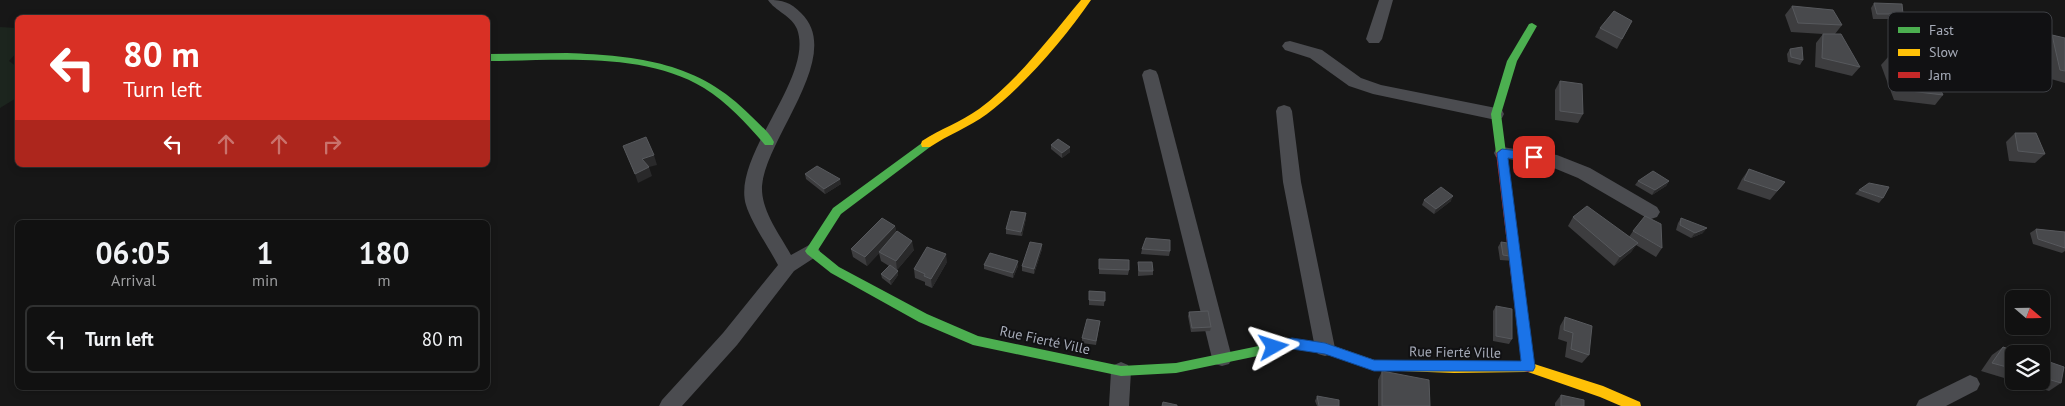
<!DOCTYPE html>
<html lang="en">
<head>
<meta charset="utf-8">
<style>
	:root { --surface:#111; --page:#1a1a1a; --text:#f1f3f6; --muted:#9c9d9f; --line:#303131 }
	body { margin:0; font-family:"PT Sans",sans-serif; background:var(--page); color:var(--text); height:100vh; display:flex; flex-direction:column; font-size:19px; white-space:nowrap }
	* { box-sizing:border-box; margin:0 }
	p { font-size:16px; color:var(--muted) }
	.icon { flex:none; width:28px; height:28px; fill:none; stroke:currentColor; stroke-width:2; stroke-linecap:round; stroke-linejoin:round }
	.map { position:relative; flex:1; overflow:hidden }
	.details { position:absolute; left:15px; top:220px; width:475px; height:170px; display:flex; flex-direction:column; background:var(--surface); border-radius:8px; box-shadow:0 2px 8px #0003,0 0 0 1px var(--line) }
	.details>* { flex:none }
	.banner { position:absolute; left:15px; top:15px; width:475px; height:152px; border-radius:8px; box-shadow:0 2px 8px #0003,0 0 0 1px var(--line); background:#d93025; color:#fff; overflow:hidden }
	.needle { width:32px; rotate:110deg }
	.fabs { position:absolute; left:2005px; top:290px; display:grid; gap:10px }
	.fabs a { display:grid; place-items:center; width:45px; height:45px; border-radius:8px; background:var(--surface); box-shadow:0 2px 8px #0003,0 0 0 1px var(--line); font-size:25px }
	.pin { position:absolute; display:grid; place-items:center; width:42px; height:42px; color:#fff; margin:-21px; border-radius:10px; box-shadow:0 2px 8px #0006 }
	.me { position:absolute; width:55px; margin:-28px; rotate:84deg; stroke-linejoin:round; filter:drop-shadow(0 0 4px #0008) }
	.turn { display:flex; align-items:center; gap:18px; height:105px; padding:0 25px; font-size:22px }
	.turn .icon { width:65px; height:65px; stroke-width:2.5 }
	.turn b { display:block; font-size:35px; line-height:42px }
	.lanes { display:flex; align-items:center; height:48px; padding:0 25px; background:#0003; justify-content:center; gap:25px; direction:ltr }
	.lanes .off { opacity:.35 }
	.eta { display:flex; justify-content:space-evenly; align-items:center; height:85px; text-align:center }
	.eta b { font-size:30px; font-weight:700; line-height:35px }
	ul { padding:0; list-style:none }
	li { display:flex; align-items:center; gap:15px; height:68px; margin:0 10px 8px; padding:0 15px; border:2px solid var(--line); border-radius:8px }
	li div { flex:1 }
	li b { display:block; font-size:19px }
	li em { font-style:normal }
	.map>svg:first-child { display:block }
</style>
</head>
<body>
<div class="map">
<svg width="2065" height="406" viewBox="0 0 2065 406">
	<rect width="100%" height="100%" fill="#171717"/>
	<!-- green -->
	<polygon fill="#1c251e" points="0,27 17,28 17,52 9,61 17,67 18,97 0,108"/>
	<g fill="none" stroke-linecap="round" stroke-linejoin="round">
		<!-- street -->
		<g fill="#4b4c50" fill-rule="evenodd">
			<path d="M768,0C783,0 790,2 801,13C845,55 766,137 762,186C761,211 779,233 791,255L811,244L817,246L820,251L817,256L794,271L737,345L682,406H659L662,400L723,333L778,265C769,248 751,222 746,205C731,156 815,77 797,29C792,16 775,11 768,0Z"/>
			<polygon points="1379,0 1393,0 1382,39 1379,43 1369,43 1366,39"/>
			<polygon points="1290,41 1322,50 1361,78 1381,85 1496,108 1502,110 1504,114 1502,118 1496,120 1373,94 1349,86 1310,58 1285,50 1282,46 1285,42"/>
			<polygon points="1150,69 1156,71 1158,75 1232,358 1229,364 1222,366 1215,364 1212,358 1142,75 1144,71"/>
			<polygon points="1284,105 1290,107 1292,111 1301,182 1335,348 1332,354 1325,356 1318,354 1315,348 1283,182 1276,111 1278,107"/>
			<polygon points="1502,147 1557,155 1590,168 1657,207 1660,212 1657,217 1651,219 1645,217 1578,178 1549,166 1496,157 1494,153 1496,149"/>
			<polygon points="1121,362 1128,365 1131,371 1129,406 1109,406 1111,371 1114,365"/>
			<polygon points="1970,375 1977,378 1980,384 1977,390 1946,406 1916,406 1919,400"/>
		</g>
		<!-- fast -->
		<g fill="#4caf50" fill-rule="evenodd">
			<polygon points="1532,23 1537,26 1517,61 1501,114 1506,153 1501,157 1496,153 1491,114 1507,61 1529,24"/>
			<path d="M567,53C639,56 699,62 751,116C759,124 769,132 774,142L773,145H765C747,124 728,103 704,88C643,51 556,61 488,61V54Z"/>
			<polygon points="926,140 930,141 931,144 930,147 841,214 818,250 839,267 927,314 978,336 1121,366 1176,363 1278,342 1282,343 1284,347 1282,351 1176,373 1121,376 973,345 919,322 831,273 807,254 805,251 807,248 833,208"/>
		</g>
		<!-- slow -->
		<g fill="#ffc107" fill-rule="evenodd">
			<path d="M1081,0H1091C1065,38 1023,87 987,114C969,127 948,135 930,147H922L921,144L922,141C940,129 961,122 979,109C1019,79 1049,38 1081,0Z"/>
			<polygon points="1292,339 1325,343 1374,360 1454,363 1528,362 1603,386 1640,402 1641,406 1621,406 1600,397 1528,372 1454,373 1374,370 1325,353 1292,349 1278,352 1274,351 1272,347 1274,343"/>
		</g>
		<!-- jam -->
		<polygon fill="#c62828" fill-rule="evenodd" points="1501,149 1506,153 1534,367 1532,371 1528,372 1524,371 1522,367 1496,153"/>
	</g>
	<!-- wall -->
	<g fill="#3d3d3f">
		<polygon points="1874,3 1903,14 1899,19 1873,19 1871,8"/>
		<polygon points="1792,6 1842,25 1835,34 1860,67 1852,76 1815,67 1816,43 1823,34 1791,32 1785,15"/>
		<polygon points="1632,21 1617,49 1595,37 1600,28"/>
		<polygon points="2052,35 2065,38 2065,83 2051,79 2043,45"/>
		<polygon points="1790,49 1803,60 1800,65 1788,62 1787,54"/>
		<polygon points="1889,56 1943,95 1935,105 1894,100 1881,65"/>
		<polygon points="1560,81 1583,114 1578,123 1555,120 1555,90"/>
		<polygon points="2015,133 2045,154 2035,163 2009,161 2006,142"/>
		<polygon points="1051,145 1070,152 1062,158 1051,149"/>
		<polygon points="1749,169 1785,182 1770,200 1737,189 1742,179"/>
		<polygon points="805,174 841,184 825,194 806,179"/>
		<polygon points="1638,181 1669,181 1666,186 1652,195 1635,185"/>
		<polygon points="1859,190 1883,198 1879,203 1855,194"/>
		<polygon points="1424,200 1451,201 1434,214 1422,205"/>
		<polygon points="1573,217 1629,237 1633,231 1662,248 1656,257 1636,245 1631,252 1614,266 1568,226"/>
		<polygon points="1026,218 1022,236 1006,234 1006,229"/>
		<polygon points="1681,218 1703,233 1691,238 1676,230 1678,223"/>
		<polygon points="895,226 896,232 914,250 897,270 893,268 898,271 898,275 891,285 882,278 881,274 889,266 881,261 879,253 867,266 853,257 851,249"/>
		<polygon points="2036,229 2065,232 2065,251 2062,253 2033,244 2030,233"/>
		<polygon points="1501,242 1516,257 1514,261 1500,260 1498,247"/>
		<polygon points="1042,249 1034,274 1022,271 1022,266"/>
		<polygon points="1142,249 1170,251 1169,256 1141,254"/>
		<polygon points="1099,259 1129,270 1128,275 1099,274"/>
		<polygon points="947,262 932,288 925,285 925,282 915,278 914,269"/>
		<polygon points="1138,262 1153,271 1153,275 1138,276"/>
		<polygon points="984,265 1018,266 1013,278 984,269"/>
		<polygon points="1089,291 1105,292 1104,306 1089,305"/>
		<polygon points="1496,306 1512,339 1509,344 1493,341 1493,311"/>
		<polygon points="1189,312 1211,327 1210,331 1191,332 1188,316"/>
		<polygon points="1565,317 1589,355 1582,363 1565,357 1567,342 1558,339 1560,326"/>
		<polygon points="1100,321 1096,345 1082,343 1082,338"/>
		<polygon points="2003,347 2014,354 2014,381 1981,371 1992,355"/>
		<polygon points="2041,359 2061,383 2049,391 2016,381 2041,381"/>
		<polygon points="1382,371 1430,406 1378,406 1378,380"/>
		<polygon points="1561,395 1584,406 1555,406 1555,403"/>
		<polygon points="1317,396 1339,406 1317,406 1315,401"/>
	</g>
	<!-- shaded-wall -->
	<g fill="#29292a">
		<polygon points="1070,147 1070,152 1062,158 1062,153"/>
		<polygon points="654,155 657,165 649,167 652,176 638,183 635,174 642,159"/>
		<polygon points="840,179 841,184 825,194 824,189"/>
		<polygon points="1669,181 1666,186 1652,195 1655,190"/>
		<polygon points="1453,196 1451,201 1434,214 1436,209"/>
		<polygon points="1026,213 1026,218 1022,236 1021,232"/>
		<polygon points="895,226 897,235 867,266 865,257"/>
		<polygon points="1707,228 1703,233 1691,238 1695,233"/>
		<polygon points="912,241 914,250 897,270 896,261"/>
		<polygon points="1638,243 1631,252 1614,266 1620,257"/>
		<polygon points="1042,244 1042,249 1034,274 1034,269"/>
		<polygon points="946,254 947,262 932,288 931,279"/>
		<polygon points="1018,261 1018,266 1013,278 1013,273"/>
		<polygon points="898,271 898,275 891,285 890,280"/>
	</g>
	<!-- building -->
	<g fill="#48494c" stroke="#57595d">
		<polygon points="1874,3 1902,4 1903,14 1877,14"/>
		<polygon points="1792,6 1833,10 1842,25 1798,23"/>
		<polygon points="1614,11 1632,21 1622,39 1600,28"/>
		<polygon points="1823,34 1841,34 1860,67 1822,58"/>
		<polygon points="2052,35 2065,38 2065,71 2060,70"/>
		<polygon points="1802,47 1803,60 1791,57 1790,49"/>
		<polygon points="1889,56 1923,56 1943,95 1902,90"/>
		<polygon points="1560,81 1582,84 1583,114 1560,111"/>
		<polygon points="2015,133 2036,133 2045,154 2018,151"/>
		<polygon points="646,137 654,155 642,159 649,167 635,174 623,146"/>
		<polygon points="1058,139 1070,147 1062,153 1051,145"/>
		<polygon points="817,166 840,179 824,189 805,174"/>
		<polygon points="1749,169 1785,182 1777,191 1744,180"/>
		<polygon points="1653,171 1669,181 1655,190 1638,181"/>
		<polygon points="1869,183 1889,187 1883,198 1859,190"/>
		<polygon points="1441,187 1453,196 1436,209 1424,200"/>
		<polygon points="1587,206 1638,243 1620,257 1573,217"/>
		<polygon points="1011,211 1026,213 1021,232 1006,229"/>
		<polygon points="1645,216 1661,224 1662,248 1633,231"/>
		<polygon points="882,218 895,226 865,257 851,249"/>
		<polygon points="1681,218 1707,228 1695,233 1680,225"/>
		<polygon points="2036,229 2065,232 2065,248 2038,239"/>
		<polygon points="897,231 912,241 896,261 879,252"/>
		<polygon points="1146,238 1170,240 1170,251 1142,249"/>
		<polygon points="1030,242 1042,244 1034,269 1022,266"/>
		<polygon points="1501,242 1514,244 1516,257 1503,255"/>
		<polygon points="927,247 946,254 931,279 924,276 925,274 914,269"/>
		<polygon points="990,253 1018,261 1013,273 984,265"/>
		<polygon points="1099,259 1129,260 1129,270 1099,269"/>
		<polygon points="1138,262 1152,262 1153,271 1139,271"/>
		<polygon points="890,265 898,271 890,280 881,274"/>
		<polygon points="1089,291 1105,292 1105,301 1089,300"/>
		<polygon points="1496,306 1512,309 1512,339 1496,336"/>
		<polygon points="1208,311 1211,327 1192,328 1189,312"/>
		<polygon points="1565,317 1592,326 1589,355 1571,349 1573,333 1564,330"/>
		<polygon points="1087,319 1100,321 1096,341 1082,338"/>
		<polygon points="2003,347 2024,354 2014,354 2014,369 1992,363"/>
		<polygon points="2041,359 2064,367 2061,383 2041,377"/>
		<polygon points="1382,371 1429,380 1430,406 1382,406"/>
		<polygon points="1561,395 1584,400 1584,406 1561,406"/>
		<polygon points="1317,396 1339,400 1339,406 1319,406"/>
		<polygon points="1163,402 1177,405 1177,406 1162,406"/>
	</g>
	<!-- route -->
	<polygon fill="#1a73e8" stroke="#114b97" points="1502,149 1534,153 1540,157 1534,162 1508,158 1535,367 1533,371 1374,371 1325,354 1292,349 1274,353 1270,351 1268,347 1270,343 1292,338 1325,343 1374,360 1521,361 1497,153"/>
	<g text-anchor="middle" stroke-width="4" stroke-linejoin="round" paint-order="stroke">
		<!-- street labels -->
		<g font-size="14" fill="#a7acb9" stroke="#111113">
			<text transform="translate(1045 340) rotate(12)" y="5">Rue Fierté Ville</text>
			<text transform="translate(1455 352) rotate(1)" y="5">Rue Fierté Ville</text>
		</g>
	</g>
	<!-- legend -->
	<rect x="1888" y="12" width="164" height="80" rx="8" fill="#111113" stroke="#3e4045" stroke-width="1"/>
	<rect x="1898" y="27" width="22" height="6" fill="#4caf50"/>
	<rect x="1898" y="49" width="22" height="7" fill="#ffc107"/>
	<rect x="1898" y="72" width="22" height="6" fill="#c62828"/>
	<g font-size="14" fill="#a7acb9">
		<text x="1929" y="35">Fast</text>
		<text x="1929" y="57">Slow</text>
		<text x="1929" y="80">Jam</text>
	</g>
</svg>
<div class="fabs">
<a><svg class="needle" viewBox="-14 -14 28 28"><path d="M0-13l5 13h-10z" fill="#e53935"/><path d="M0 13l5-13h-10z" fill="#9c9d9f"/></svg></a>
<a><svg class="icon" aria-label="layers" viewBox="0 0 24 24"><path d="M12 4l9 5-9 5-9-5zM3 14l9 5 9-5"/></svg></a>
</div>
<div class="pin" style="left:1534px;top:157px;background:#d93025"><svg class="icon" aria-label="arrive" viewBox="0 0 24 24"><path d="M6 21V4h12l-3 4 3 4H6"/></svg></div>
<svg class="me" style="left:1274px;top:347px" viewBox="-20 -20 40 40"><path d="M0-17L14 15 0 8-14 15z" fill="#1a73e8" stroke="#fff" stroke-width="4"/></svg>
<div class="banner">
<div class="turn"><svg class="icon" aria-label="left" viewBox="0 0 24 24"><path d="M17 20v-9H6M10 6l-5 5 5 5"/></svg><div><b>80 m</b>Turn left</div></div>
<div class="lanes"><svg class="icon" aria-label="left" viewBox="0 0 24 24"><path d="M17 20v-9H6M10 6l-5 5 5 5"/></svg><svg class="icon off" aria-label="ahead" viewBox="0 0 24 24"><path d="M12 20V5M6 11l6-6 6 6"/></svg><svg class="icon off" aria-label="ahead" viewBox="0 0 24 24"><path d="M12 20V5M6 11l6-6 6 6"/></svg><svg class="icon off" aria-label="right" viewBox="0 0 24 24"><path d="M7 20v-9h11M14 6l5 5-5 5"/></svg></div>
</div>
<section class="details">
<div class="eta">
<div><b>06:05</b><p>Arrival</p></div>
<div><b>1</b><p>min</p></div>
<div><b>180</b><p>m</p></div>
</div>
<ul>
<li><svg class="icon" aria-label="left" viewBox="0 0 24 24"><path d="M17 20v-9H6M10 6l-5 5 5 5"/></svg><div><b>Turn left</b></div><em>80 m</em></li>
</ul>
</section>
</div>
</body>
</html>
